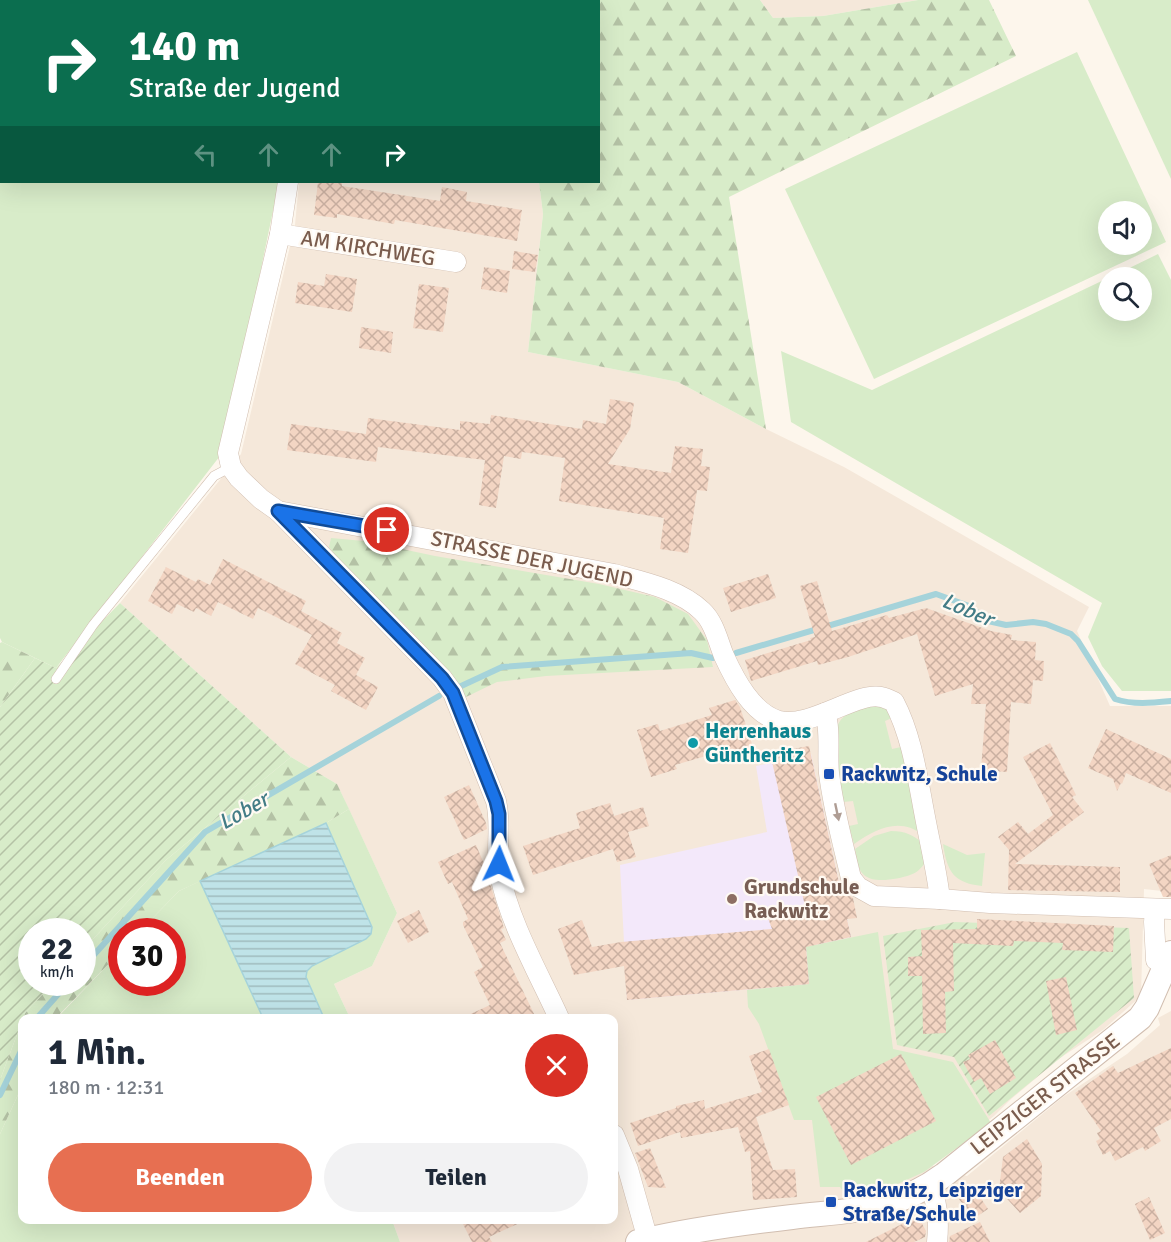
<!DOCTYPE html>
<html lang="de">
<head>
<meta charset="utf-8">
<style>
	:root { --surface:#fff; --page:#f2f2f3; --text:#1f2937; --muted:#747a83; --accent:#e76f51 }
	body { margin:0; font-family:Signika,sans-serif; background:var(--page); color:var(--text); height:100vh; display:flex; flex-direction:column; font-size:22px; white-space:nowrap }
	* { box-sizing:border-box; margin:0 }
	p { font-size:20px; color:var(--muted) }
	.icon { flex:none; width:33px; height:33px; fill:none; stroke:currentColor; stroke-width:2; stroke-linecap:round; stroke-linejoin:round }
	.map { position:relative; flex:1; overflow:hidden }
	.details { position:absolute; left:18px; top:1014px; width:600px; height:210px; display:flex; flex-direction:column; background:var(--surface); border-radius:12px; box-shadow:0 6px 24px #0002 }
	.details>* { flex:none }
	.top-card { position:absolute; left:0px; top:0px; width:600px; height:183px; box-shadow:0 6px 24px #0002; background:#0b6e4f; color:#fff; overflow:hidden }
	.buttons { position:absolute; left:1098px; top:201px; display:grid; gap:12px }
	.buttons a { display:grid; place-items:center; width:54px; height:54px; border-radius:50%; background:var(--surface); box-shadow:0 6px 24px #0002; font-size:30px }
	.speed { position:absolute; left:18px; top:918px; display:flex; gap:12px; font-size:30px; font-weight:700; text-align:center }
	.speed>* { display:grid; place-content:center; width:78px; height:78px; border-radius:50%; background:var(--surface); box-shadow:0 6px 24px #0002; line-height:1 }
	.speed small { font-size:15px; font-weight:400 }
	.speed .limit { border:9px solid #d22; background:#fff; color:#111 }
	.pin { position:absolute; display:grid; place-items:center; width:51px; height:51px; color:#fff; margin:-26px; border:3px solid #fff; border-radius:50%; box-shadow:0 2px 6px #0007 }
	.me { position:absolute; width:66px; margin:-33px; rotate:2deg; stroke-linejoin:round; filter:drop-shadow(0 0 4px #0008) }
	.turn { display:flex; align-items:center; gap:21px; height:126px; padding:0 30px; font-size:27px }
	.turn .icon { width:78px; height:78px; stroke-width:2.5 }
	.turn b { display:block; font-size:42px; line-height:51px }
	.lanes { display:flex; align-items:center; height:57px; padding:0 30px; background:#0003; justify-content:center; gap:30px; direction:ltr }
	.lanes .off { opacity:.35 }
	.round { display:grid; place-items:center; flex:none; width:63px; height:63px; border-radius:32px; background:var(--page) }
	.head { display:flex; align-items:center; justify-content:space-between; height:102px; padding:0 30px }
	h1 { font-size:36px; font-weight:700; line-height:45px }
	.action { display:flex; gap:12px; margin-top:auto; padding:12px 30px }
	.action a { flex:1; height:69px; border-radius:36px; background:var(--accent); color:#fff; font-size:24px; font-weight:700; line-height:69px; text-align:center }
	.action a+a { background:var(--page); color:var(--text) }
	.map>svg:first-child { display:block }
</style>
</head>
<body>
<div class="map">
<svg width="1171" height="1242" viewBox="0 0 1171 1242">
	<defs>
		<pattern id="forest-firs" width="22" height="20" patternUnits="userSpaceOnUse" patternTransform="scale(1.5)"><rect width="22" height="20" fill="#d8ecc9"/><path d="M5 1l3.5 6h-7zM16 11l3.5 6h-7z" fill="#b4c2a5"/></pattern>
		<pattern id="cemetery-stones" width="16" height="16" patternUnits="userSpaceOnUse" patternTransform="scale(1.5)"><rect width="16" height="16" fill="#d8ecc9"/><path d="M2 7V4a2 2 0 0 1 4 0v3zM10 15v-3a2 2 0 0 1 4 0v3z" fill="#b4c2a5"/></pattern>
		<pattern id="garden-furrows" width="10" height="10" patternUnits="userSpaceOnUse" patternTransform="scale(1.5)"><rect width="10" height="10" fill="#d8ecc9"/><path d="M-1 1l2-2M0 10L10 0M9 11l2-2" fill="none" stroke="#b4c2a5"/></pattern>
		<pattern id="water-rules" width="6" height="5" patternUnits="userSpaceOnUse" patternTransform="scale(1.5)"><rect width="6" height="5" fill="#bfe3e8"/><path d="M0 2.5h6" fill="none" stroke="#a0bbbe"/></pattern>
		<pattern id="building-cross-hatch" width="8" height="8" patternUnits="userSpaceOnUse" patternTransform="scale(1.5)"><rect width="8" height="8" fill="#f3d5c3"/><path d="M0 0l8 8M0 8l8-8" fill="none" stroke="#cab0a1"/></pattern>
	</defs>
	<rect width="100%" height="100%" fill="#fdf6ec"/>
	<!-- residential -->
	<g fill="#f5e8da">
		<polygon points="760,0 918,0 823,16 773,18"/>
		<polygon points="299,182 539,182 543,214 528,352 678,382 766,429 844,467 1089,607 1077,631 1110,706 1171,706 1171,892 1144,889 1141,996 1103,1030 1060,1058 1010,1100 994,1116 930,1165 967,1176 1063,1097 1127,1054 1160,1025 1158,1018 1171,1011 1171,1242 400,1242 392,1220 614,1220 614,1018 350,1018 334,984 372,966 397,913 337,784 291,757 120,603 241,454 295,225"/>
	</g>
	<!-- education -->
	<polygon fill="#f3e8fa" points="811,754 851,937 815,945 809,984 627,1000 620,865 767,832 756,766"/>
	<!-- green -->
	<g fill="#d8ecc9" fill-rule="evenodd">
		<polygon points="1088,0 1171,0 1171,179"/>
		<path d="M1077,52L1166,242L874,379L785,189ZM1108,212H1142V244H1108Z"/>
		<polygon points="0,55 2,182 279,182 223,452 56,668 2,642 0,638"/>
		<polygon points="1158,254 1171,280 1171,691 1122,691 1102,666 1088,637 1102,603 791,422 781,351 872,390 1108,278 1108,310 1142,310 1142,278 1109,278"/>
		<path d="M880,705L887,709L892,718L885,721L892,749L901,747L924,836C900,816 876,829 854,844L849,826L858,824L853,801L843,802C840,784 830,735 840,721C848,710 868,706 880,705Z"/>
		<polygon points="349,809 397,913 372,966 334,984 350,1018 324,1018 306,977 307,971 312,966 365,939 371,934 372,927 326,823"/>
		<path d="M891,831C906,831 913,835 924,844L925,863C921,868 917,873 910,875C898,879 874,884 864,875C857,869 857,858 855,849L874,836Z"/>
		<path d="M943,844L967,855L985,853L982,886C954,883 947,872 943,844Z"/>
		<polygon points="200,881 263,1018 57,1018 121,951 122,982 172,982 172,932 140,931 179,891"/>
		<polygon points="878,932 893,1049 953,1062 991,1123 924,1172 880,1192 847,1197 840,1187 820,1187 812,1120 794,1120 759,1024 748,1007 747,990 809,984 805,935 815,945"/>
		<polygon points="22,1086 22,1220 392,1220 400,1242 0,1242 0,1134"/>
	</g>
	<!-- forest -->
	<g fill="url(#forest-firs)">
		<polygon points="519,0 760,0 773,18 823,16 918,0 989,0 1016,56 729,197 766,429 678,382 528,352 543,214 539,182 598,182 598,2"/>
		<path d="M331,538L364,541L435,556L599,584L655,597L688,614L707,640L713,667L546,676L497,682L466,697C446,671 426,646 403,623C377,598 350,576 329,547Z"/>
		<polygon points="2,642 35,658 0,707 0,643"/>
		<polygon points="291,757 337,784 349,809 326,823 179,891 140,931 122,932 121,951 56,1018 23,1018 25,1013 53,983 82,982 83,950 166,860"/>
		<polygon points="22,1021 22,1086 0,1134 0,1080"/>
	</g>
	<!-- cemetery -->
	<polygon fill="url(#cemetery-stones)" points="0,0 77,0 2,2 1,30"/>
	<!-- garden -->
	<g fill="url(#garden-furrows)">
		<polygon points="120,603 291,757 166,860 83,950 82,932 32,932 32,982 53,983 25,1013 0,1080 0,707 35,658 56,668"/>
		<polygon points="955,922 1129,928 1134,998 989,1116 954,1057 897,1045 883,936"/>
	</g>
	<!-- water -->
	<polygon fill="url(#water-rules)" stroke="#a5d3da" stroke-width="1.5" points="326,823 372,927 371,934 366,939 312,966 307,971 306,977 324,1018 263,1018 200,881"/>
	<g fill="none" stroke-linecap="round" stroke-linejoin="round">
		<!-- stream -->
		<g stroke="#a5d3da" stroke-width="6">
			<path d="M736,653L936,594L969,606L988,621L1006,625L1033,622L1046,624L1071,634L1078,641L1115,699C1133,705 1152,703 1171,701"/>
			<polyline points="459,687 502,667 691,653 713,658"/>
			<polyline points="82,968 205,832 439,696"/>
			<polyline points="37,1018 69,982"/>
			<polyline points="0,1095 22,1049"/>
		</g>
	</g>
	<!-- building -->
	<g fill="url(#building-cross-hatch)">
		<polygon points="318,182 342,182 342,186 440,201 442,187 467,192 466,201 522,210 517,241 395,220 394,224 337,214 337,218 314,215"/>
		<polygon points="514,251 538,255 535,272 512,269"/>
		<polygon points="484,267 510,271 507,293 481,289"/>
		<polygon points="326,274 357,279 352,312 295,303 298,282 324,286"/>
		<polygon points="419,284 449,288 443,332 413,328"/>
		<polygon points="361,327 393,332 391,353 359,348"/>
		<polygon points="610,399 634,403 630,429 608,464 671,473 675,446 703,449 701,466 710,467 707,491 697,490 688,553 660,549 664,518 559,501 565,458 522,452 521,459 504,456 496,508 479,505 485,460 378,447 376,462 287,450 291,424 366,434 368,418 460,430 460,421 490,424 491,415 582,429 583,420 606,424"/>
		<polygon points="223,559 306,601 301,611 342,633 337,643 365,658 356,675 378,687 366,710 331,691 335,685 295,664 312,635 258,608 253,619 218,602 211,616 196,608 194,612 177,604 172,614 148,601 166,567 196,582 198,579 210,585"/>
		<polygon points="768,574 776,598 731,612 723,588"/>
		<polygon points="817,581 832,631 887,615 889,618 926,608 991,631 1012,635 1011,640 1036,642 1035,660 1044,661 1043,681 1033,680 1031,704 1011,702 1007,772 981,770 986,704 971,704 973,684 935,696 917,634 848,657 818,665 817,661 751,681 745,660 811,640 810,638 815,637 800,586"/>
		<polygon points="735,700 740,707 753,747 724,756 723,751 675,765 677,769 651,777 637,730 658,724 660,731 712,715 709,708"/>
		<polygon points="1106,729 1171,759 1171,793 1126,773 1122,784 1121,783 1117,791 1113,779 1088,768"/>
		<polygon points="1050,743 1076,795 1072,797 1084,812 1015,864 1120,867 1120,892 1008,890 1009,850 998,837 1018,822 1028,834 1053,815 1023,757"/>
		<polygon points="809,746 842,896 850,896 853,898 857,918 847,919 851,937 806,947 809,984 627,1000 624,966 574,975 558,929 582,920 592,947 621,942 772,929 768,918 805,906 770,753"/>
		<polygon points="469,785 486,823 487,829 464,840 444,797"/>
		<polygon points="610,803 614,816 643,807 649,826 628,832 636,857 617,862 613,849 533,875 523,846 580,828 576,813"/>
		<polygon points="476,845 485,866 482,869 491,887 504,928 501,929 506,940 500,943 536,1018 462,1018 490,1005 474,972 483,967 463,925 463,922 468,919 452,882 448,884 438,862"/>
		<polygon points="1171,855 1171,897 1163,897 1149,864"/>
		<polygon points="419,910 429,932 408,943 397,921"/>
		<polygon points="977,919 1114,926 1113,952 1062,950 1063,943 1014,941 1013,946 953,943 954,991 945,992 946,1033 923,1034 922,976 908,976 908,957 922,956 921,930 977,929"/>
		<polygon points="1066,977 1077,1030 1056,1035 1046,981"/>
		<polygon points="995,1040 1016,1078 990,1094 981,1078 974,1082 963,1062 970,1059 968,1055"/>
		<polygon points="1171,1048 1171,1119 1154,1128 1161,1141 1145,1151 1143,1147 1115,1161 1110,1151 1103,1155 1096,1141 1100,1139 1097,1133 1101,1131 1075,1093 1113,1066 1118,1073"/>
		<polygon points="769,1049 789,1105 756,1117 773,1170 795,1169 797,1197 753,1200 750,1151 745,1152 738,1127 681,1138 680,1132 638,1146 630,1123 676,1108 676,1106 704,1100 705,1109 762,1092 749,1056"/>
		<polygon points="901,1054 936,1121 851,1165 816,1097"/>
		<polygon points="1027,1139 1042,1164 1041,1196 1020,1213 999,1190 1003,1157"/>
		<polygon points="650,1148 666,1188 648,1187 635,1153"/>
		<polygon points="974,1188 988,1209 973,1219 959,1199"/>
		<polygon points="1149,1197 1165,1233 1150,1240 1135,1204"/>
		<polygon points="918,1216 926,1231 925,1237 914,1242 866,1242"/>
		<polygon points="461,1220 526,1220 489,1237 492,1242 472,1242"/>
		<polygon points="980,1222 990,1242 949,1242 950,1236"/>
	</g>
	<g fill="none" stroke-linecap="round" stroke-linejoin="round">
		<defs>
			<polyline id="service" points="56,679 93,625 214,476 231,467"/>
			<g id="minor">
				<polyline points="255,0 255,2"/>
				<path d="M288,182L280,234L228,453L231,467L239,478L261,499L278,511L614,574C643,582 679,589 702,611C714,622 718,641 724,656C735,680 752,713 779,721C809,729 858,691 881,697C886,698 890,700 894,702C913,738 918,782 926,822C931,848 937,873 940,899L990,903L1171,909"/>
				<polyline points="280,234 456,262"/>
				<path d="M278,511L442,678L453,693L496,801C502,826 495,850 500,874C508,920 540,976 559,1018"/>
				<path d="M825,713C831,728 827,756 829,773C833,808 843,844 851,878L858,887L874,896L940,899"/>
				<polyline points="1155,909 1154,922 1156,960 1166,964"/>
				<polyline points="614,1135 628,1169 648,1240"/>
				<path d="M929,1186C939,1203 939,1223 937,1242"/>
			</g>
			<path id="tertiary" d="M638,1242C688,1230 741,1223 792,1217C852,1210 894,1212 944,1175L1140,1018L1147,1008L1171,953"/>
		</defs>
		<!-- service casing -->
		<use href="#service" stroke="#d1beb0" stroke-width="10"/>
		<!-- minor casing -->
		<use href="#minor" stroke="#d1beb0" stroke-width="21"/>
		<!-- tertiary casing -->
		<use href="#tertiary" stroke="#d1beb0" stroke-width="26"/>
		<!-- service -->
		<use href="#service" stroke="#fff" stroke-width="9"/>
		<!-- minor -->
		<use href="#minor" stroke="#fff" stroke-width="20"/>
		<!-- tertiary -->
		<use href="#tertiary" stroke="#fff" stroke-width="24"/>
	</g>
	<!-- one-way arrows -->
	<defs><path id="oneway-solid" d="M-6-.8H1V-3.2L6.5 0L1 3.2V.8H-6Z" transform="scale(1.5)"/></defs>
	<use fill="#af9d94" href="#oneway-solid" transform="translate(837 812) rotate(78)"/>
	<g fill="none" stroke-linecap="round" stroke-linejoin="round">
		<defs>
			<polyline id="route" points="387,530 278,511 442,678 453,693 496,801 499,814 499,864"/>
		</defs>
		<!-- route casing -->
		<use href="#route" stroke="#114b97" stroke-width="15"/>
		<!-- route -->
		<use href="#route" stroke="#1a73e8" stroke-width="10"/>
	</g>
	<!-- markers -->
	<circle fill="#0f9aa8" stroke="#fffaf3" stroke-width="2" cx="693" cy="743" r="6"/>
	<g fill="#1a4fb4" stroke="#fffaf3" stroke-width="2">
		<rect x="823" y="768" width="12" height="12" rx="3"/>
		<rect x="825" y="1196" width="12" height="12" rx="3"/>
	</g>
	<circle fill="#8d6e63" stroke="#fffaf3" stroke-width="2" cx="732" cy="899" r="6"/>
	<g text-anchor="middle" stroke-width="4.5" stroke-linejoin="round" paint-order="stroke">
		<!-- street labels -->
		<g font-size="21" fill="#7a5c4d" stroke="#fffaf3">
			<text transform="translate(368 248) rotate(9)" y="7">AM KIRCHWEG</text>
			<text transform="translate(532 559) rotate(12)" y="7">STRASSE DER JUGEND</text>
			<text transform="translate(1045 1094) rotate(-38)" y="7">LEIPZIGER STRASSE</text>
		</g>
		<!-- culture labels -->
		<g font-size="21" font-weight="bold" fill="#0d838f" stroke="#fffaf3" text-anchor="start">
			<text x="705" y="738">Herrenhaus<tspan x="705" dy="24">Güntheritz</tspan></text>
		</g>
		<!-- transit labels -->
		<g font-size="21" font-weight="bold" fill="#164399" stroke="#fffaf3" text-anchor="start">
			<text x="841" y="781">Rackwitz, Schule</text>
			<text x="843" y="1197">Rackwitz, Leipziger<tspan x="843" dy="24">Straße/Schule</tspan></text>
		</g>
		<!-- education labels -->
		<g font-size="21" font-weight="bold" fill="#785e54" stroke="#fffaf3" text-anchor="start">
			<text x="744" y="894">Grundschule<tspan x="744" dy="24">Rackwitz</tspan></text>
		</g>
		<!-- water labels -->
		<g font-size="22" font-style="italic" fill="#437c86" stroke="#fffaf3">
			<text transform="translate(968 609) rotate(23)" y="8">Lober</text>
			<text transform="translate(243 810) rotate(-30)" y="8">Lober</text>
		</g>
	</g>
</svg>
<div class="buttons">
<a><svg class="icon" aria-label="sound" viewBox="0 0 24 24"><path d="M4 9h4l5-4v14l-5-4H4zM17 9q2 3 0 6"/></svg></a>
<a><svg class="icon" aria-label="search" viewBox="0 0 24 24"><circle cx="10" cy="10" r="6"/><path d="M15 15l6 6"/></svg></a>
</div>
<div class="speed"><div>22<small>km/h</small></div><div class="limit">30</div></div>
<div class="pin" style="left:387px;top:530px;background:#d93025"><svg class="icon" aria-label="arrive" viewBox="0 0 24 24"><path d="M6 21V4h12l-3 4 3 4H6"/></svg></div>
<svg class="me" style="left:499px;top:864px" viewBox="-20 -20 40 40"><path d="M0-17L14 15 0 8-14 15z" fill="#1a73e8" stroke="#fff" stroke-width="4"/></svg>
<div class="top-card">
<div class="turn"><svg class="icon" aria-label="right" viewBox="0 0 24 24"><path d="M7 20v-9h11M14 6l5 5-5 5"/></svg><div><b>140 m</b>Straße der Jugend</div></div>
<div class="lanes"><svg class="icon off" aria-label="left" viewBox="0 0 24 24"><path d="M17 20v-9H6M10 6l-5 5 5 5"/></svg><svg class="icon off" aria-label="ahead" viewBox="0 0 24 24"><path d="M12 20V5M6 11l6-6 6 6"/></svg><svg class="icon off" aria-label="ahead" viewBox="0 0 24 24"><path d="M12 20V5M6 11l6-6 6 6"/></svg><svg class="icon" aria-label="right" viewBox="0 0 24 24"><path d="M7 20v-9h11M14 6l5 5-5 5"/></svg></div>
</div>
<section class="details">
<div class="head"><div><h1>1 Min.</h1><p>180 m · 12:31</p></div><a class="round" style="background:#d93025;color:#fff"><svg class="icon" aria-label="close" viewBox="0 0 24 24"><path d="M6 6l12 12M18 6L6 18"/></svg></a></div>
<div class="action"><a>Beenden</a><a>Teilen</a></div>
</section>
</div>
</body>
</html>
